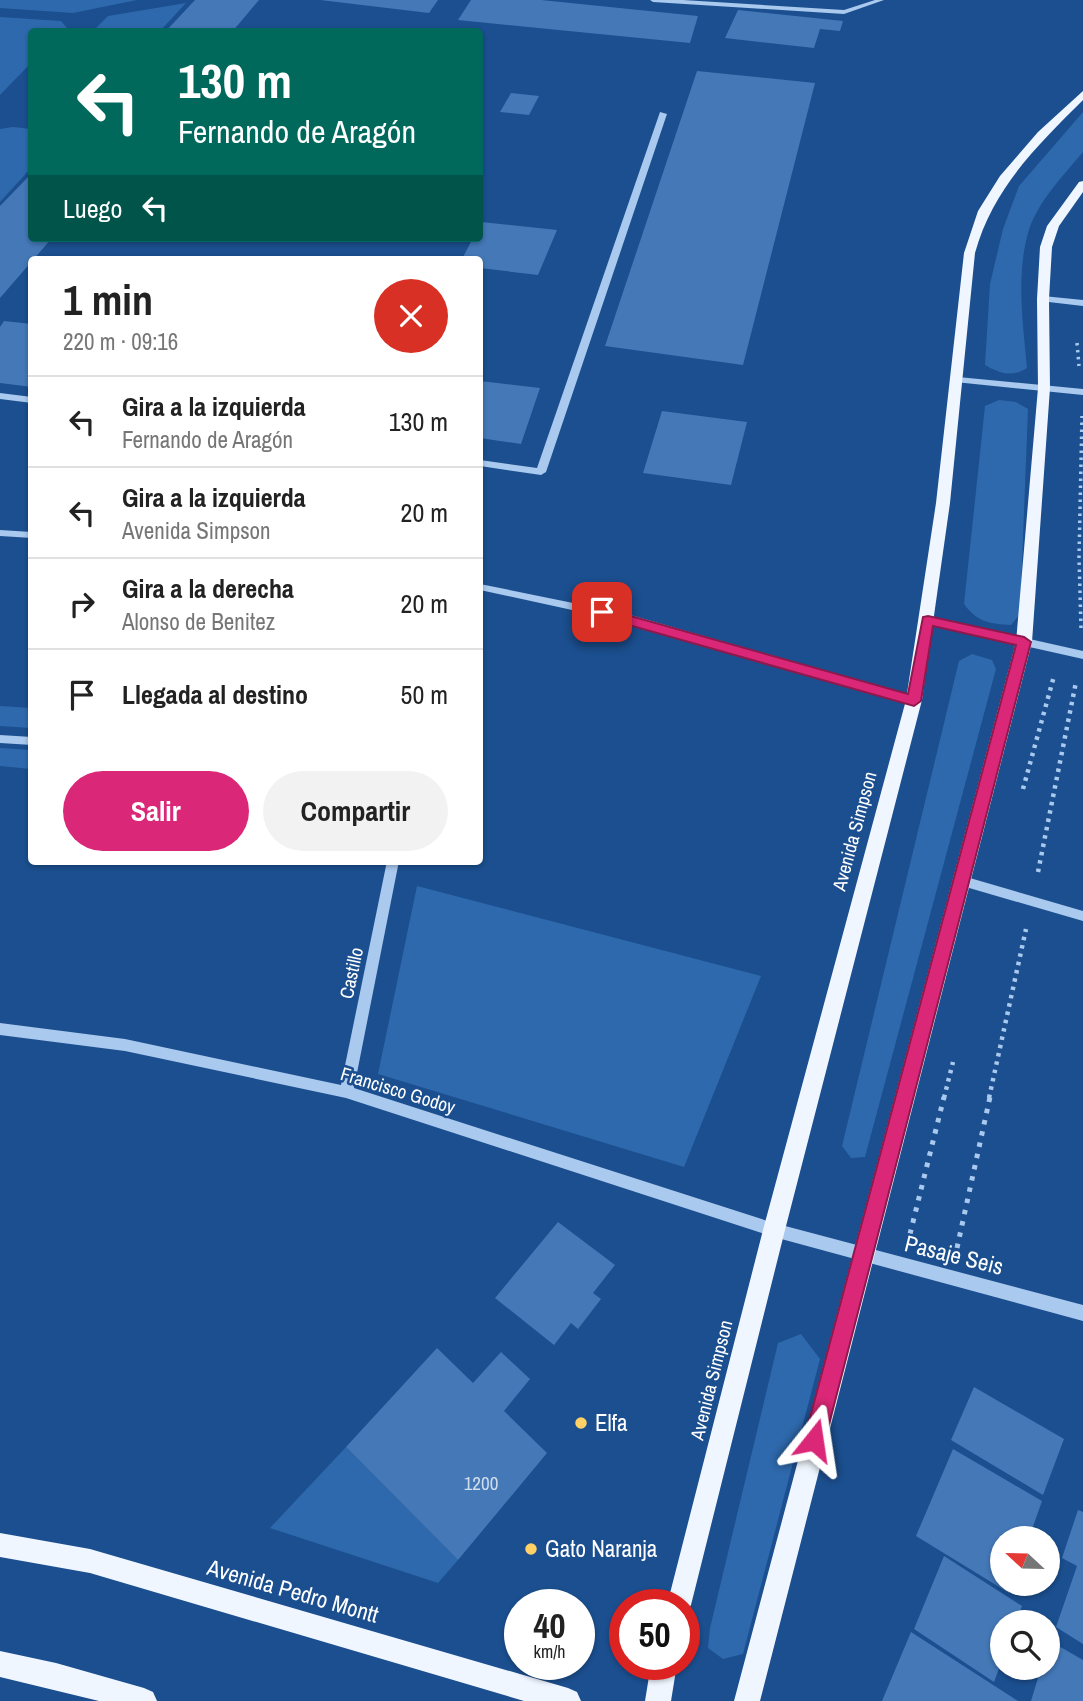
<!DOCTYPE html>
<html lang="es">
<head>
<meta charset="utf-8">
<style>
	:root { --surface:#fff; --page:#f2f2f2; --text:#222; --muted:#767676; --line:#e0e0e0; --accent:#db2777 }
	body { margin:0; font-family:"Archivo Narrow",sans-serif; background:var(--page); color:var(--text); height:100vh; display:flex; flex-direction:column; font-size:26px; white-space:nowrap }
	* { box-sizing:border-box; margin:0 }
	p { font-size:23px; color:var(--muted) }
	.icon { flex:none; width:38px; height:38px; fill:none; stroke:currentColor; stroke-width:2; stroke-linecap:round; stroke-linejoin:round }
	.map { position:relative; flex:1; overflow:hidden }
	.side { position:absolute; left:28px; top:256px; width:455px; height:609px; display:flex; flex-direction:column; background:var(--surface); border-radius:7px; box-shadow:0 2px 5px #0004 }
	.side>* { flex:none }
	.banner { position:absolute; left:28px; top:28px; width:455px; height:214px; border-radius:7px; box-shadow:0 2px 5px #0004; background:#00695c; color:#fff; overflow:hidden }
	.needle { width:46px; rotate:292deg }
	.tools { position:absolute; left:990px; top:1526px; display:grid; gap:14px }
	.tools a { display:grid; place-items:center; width:70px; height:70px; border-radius:50%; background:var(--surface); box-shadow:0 2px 5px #0004; font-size:35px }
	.speed { position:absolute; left:504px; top:1589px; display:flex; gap:14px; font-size:35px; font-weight:700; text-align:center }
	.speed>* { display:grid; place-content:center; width:91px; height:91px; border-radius:50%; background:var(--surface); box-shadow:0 2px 5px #0004; line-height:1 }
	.speed small { font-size:18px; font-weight:400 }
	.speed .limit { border:10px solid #d22; background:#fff; color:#111 }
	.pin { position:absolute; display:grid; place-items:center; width:60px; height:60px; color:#fff; margin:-30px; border-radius:14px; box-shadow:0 4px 10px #0006 }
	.me { position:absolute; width:77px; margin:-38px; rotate:15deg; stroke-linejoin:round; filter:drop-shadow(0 0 5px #0008) }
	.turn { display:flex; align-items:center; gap:24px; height:147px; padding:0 35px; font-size:32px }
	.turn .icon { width:91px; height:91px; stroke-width:2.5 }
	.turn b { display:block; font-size:49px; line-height:60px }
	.then { display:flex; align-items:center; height:66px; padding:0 35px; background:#0003; gap:14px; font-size:26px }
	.round { display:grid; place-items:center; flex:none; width:74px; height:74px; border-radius:37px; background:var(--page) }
	.head { display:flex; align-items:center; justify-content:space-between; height:119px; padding:0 35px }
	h1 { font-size:42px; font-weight:800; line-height:52px }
	.action { display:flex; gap:14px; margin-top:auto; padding:14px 35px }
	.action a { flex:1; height:80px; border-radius:42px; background:var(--accent); color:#fff; font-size:28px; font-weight:800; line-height:80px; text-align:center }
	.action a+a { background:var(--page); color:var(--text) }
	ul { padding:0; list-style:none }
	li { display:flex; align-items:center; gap:21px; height:91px; padding:0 35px; border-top:2px solid var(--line) }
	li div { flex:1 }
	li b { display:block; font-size:26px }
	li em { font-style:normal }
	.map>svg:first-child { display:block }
</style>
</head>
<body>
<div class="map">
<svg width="1083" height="1701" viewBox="0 0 1083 1701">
	<rect width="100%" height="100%" fill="#1b4f8f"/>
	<!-- green -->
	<g fill="#2e69ad">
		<polygon points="0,0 137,0 73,13 0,8"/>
		<polygon points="186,3 160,31 93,31 108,16"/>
		<polygon points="0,17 61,21 67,28 63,31 32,32 31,63 0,95"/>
		<path d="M1083,112V152C1063,176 1037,202 1028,233C1016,277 1023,323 1027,368C1012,378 999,373 985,365L990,284L1003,229L1019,186Z"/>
		<polygon points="13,127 31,129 31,168 0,202 0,129"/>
		<path d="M999,400L1016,402L1028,409L1020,614L1011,625C990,624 977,622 964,604L985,406Z"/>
		<polygon points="972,654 992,660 996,669 865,1157 851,1158 842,1146 959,661"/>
		<polygon points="0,706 31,708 31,728 0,726"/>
		<polygon points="0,748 31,750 31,769 0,766"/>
		<polygon points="417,886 761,976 684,1167 378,1074"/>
		<polygon points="801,1334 820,1359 743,1654 723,1659 708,1648 710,1628 778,1343"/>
		<polygon points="346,1447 458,1560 438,1583 270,1528"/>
	</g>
	<!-- building -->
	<g fill="#4478b7">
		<polygon points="195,0 259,0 232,32 165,32"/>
		<polygon points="320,0 438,0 429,13"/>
		<polygon points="471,0 541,0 698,16 690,43 458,20"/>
		<polygon points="738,10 843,21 840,31 820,29 814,48 725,38"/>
		<polygon points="697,71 815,83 743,365 605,346"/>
		<polygon points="511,93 539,96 529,115 500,112"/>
		<polygon points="32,173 32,238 52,238 0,298 0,206"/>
		<polygon points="481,222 557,230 538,275 480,268 480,259 462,259 473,238 480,238"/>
		<polygon points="4,321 32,324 32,387 0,383 0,327"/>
		<polygon points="480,381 540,388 521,444 480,438"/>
		<polygon points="662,411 747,422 731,485 643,473"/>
		<polygon points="558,1222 615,1265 593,1293 601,1299 578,1329 571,1323 554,1345 495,1298"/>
		<polygon points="437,1348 473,1383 501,1352 530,1379 504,1411 547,1453 458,1560 346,1447"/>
		<polygon points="974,1387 1064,1439 1043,1495 951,1440"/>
		<polygon points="953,1449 1042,1501 1029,1538 1003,1538 1003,1584 1013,1584 1009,1593 916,1536"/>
		<polygon points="1078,1510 1083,1512 1083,1644 1056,1627 1077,1566 1062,1558"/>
		<polygon points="944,1556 1022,1606 1016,1622 1003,1622 1003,1658 994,1682 914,1629"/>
		<polygon points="911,1632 1018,1701 882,1701"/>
		<polygon points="1050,1641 1083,1660 1083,1701 1031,1701 1041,1668 1048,1668"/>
	</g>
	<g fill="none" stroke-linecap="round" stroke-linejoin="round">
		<!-- path-far2 -->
		<g stroke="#a9c9ee" stroke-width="3.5" stroke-dasharray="2.5 4.5" stroke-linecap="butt">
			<polyline points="1077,343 1079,366"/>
			<polyline points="1081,628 1079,557 1082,416"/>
		</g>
		<!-- path-far1 -->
		<g stroke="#a9c9ee" stroke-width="4.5" stroke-dasharray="3.5 5" stroke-linecap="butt">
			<polyline points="1023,789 1054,676"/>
			<polyline points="1038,872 1076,682"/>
			<polyline points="944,1098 953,1062"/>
			<polyline points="989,1098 1026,929"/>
		</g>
		<!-- path -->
		<g stroke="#a9c9ee" stroke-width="5" stroke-dasharray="4.5 7" stroke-linecap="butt">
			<polyline points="910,1234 944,1097"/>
			<polyline points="957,1248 990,1097"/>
		</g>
		<!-- minor -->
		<g fill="#a9c9ee" fill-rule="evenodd">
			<polygon points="650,0 683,0 844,10 875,0 884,0 844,14 653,2"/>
			<polygon points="660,112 667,114 546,472 541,475 480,466 480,460 537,468"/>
			<polygon points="1043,296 1083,300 1083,306 1040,301 1040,297"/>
			<polygon points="958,377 1083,389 1083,395 955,382 955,378"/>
			<polygon points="0,393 32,397 32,403 0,399"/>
			<polygon points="0,530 32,532 32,538 0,536"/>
			<polygon points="480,584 627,614 914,696 920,700 914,704 627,622 480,590"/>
			<polygon points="927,616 1083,651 1083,659 923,623 922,620 923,617"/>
			<polygon points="0,735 32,737 32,745 0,743"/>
			<polygon points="387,861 399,861 354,1088 774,1223 1083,1305 1083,1321 774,1237 346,1098 125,1051 0,1035 0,1023 125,1039 341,1085"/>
			<polygon points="963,876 1083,911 1083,921 959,885 957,881 959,877"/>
		</g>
		<!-- major -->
		<g fill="#f0f6ff" fill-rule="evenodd">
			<path d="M1083,91V100C1037,146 993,188 975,253L950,503L922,700L785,1230L691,1605L684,1615V1605H667L763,1230L906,700L936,503L964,253L978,211L1000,176L1038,132Z"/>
			<polygon points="1083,181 1083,192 1059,226 1052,247 1049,299 1050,388 1032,642 760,1701 734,1701 1016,642 1038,388 1037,299 1040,247 1047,226 1079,182"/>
			<polygon points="0,1533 90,1549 568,1688 577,1692 581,1701 524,1701 90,1573 0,1557"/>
			<polygon points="0,1651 56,1663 144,1688 153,1692 157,1701 99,1701 0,1677"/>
			<polygon points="651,1664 677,1664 671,1701 645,1701"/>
		</g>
	</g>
	<!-- route -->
	<polygon fill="#db2777" stroke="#8e194d" stroke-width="2" points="602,608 908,694 923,617 928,616 1024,637 1031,642 825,1440 822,1447 814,1450 807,1447 804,1440 1016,645 933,626 921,701 914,706 597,616 595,612"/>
	<!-- markers -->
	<g fill="#ffd166" stroke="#1b4f8f" stroke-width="2.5">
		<circle cx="581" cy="1423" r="7"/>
		<circle cx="531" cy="1549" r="7"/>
	</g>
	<g text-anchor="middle" stroke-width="5" stroke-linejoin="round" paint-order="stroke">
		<!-- street labels -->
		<g font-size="19" fill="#fff" stroke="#1b4f8f">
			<text transform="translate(854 831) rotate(-75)" y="7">Avenida Simpson</text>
			<text transform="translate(351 973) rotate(-78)" y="7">Castillo</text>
			<text transform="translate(398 1090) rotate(17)" y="7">Francisco Godoy</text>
			<text transform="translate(711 1380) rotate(-76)" y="7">Avenida Simpson</text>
		</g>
		<!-- near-number labels -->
		<g font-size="19" fill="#d0dded">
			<text x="481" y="1490">1200</text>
		</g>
		<!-- near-street labels -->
		<g font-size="23" fill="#fff" stroke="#1b4f8f">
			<text transform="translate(954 1255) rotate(14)" y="8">Pasaje Seis</text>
			<text transform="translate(293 1591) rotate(16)" y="8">Avenida Pedro Montt</text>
		</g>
		<!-- near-poi labels -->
		<g font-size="23" fill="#fff" stroke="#1b4f8f" text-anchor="start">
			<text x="595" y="1431">Elfa</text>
			<text x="545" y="1557">Gato Naranja</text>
		</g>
	</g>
</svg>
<div class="tools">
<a><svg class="needle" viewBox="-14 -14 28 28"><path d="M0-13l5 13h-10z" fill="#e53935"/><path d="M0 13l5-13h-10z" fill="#767676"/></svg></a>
<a><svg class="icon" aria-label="search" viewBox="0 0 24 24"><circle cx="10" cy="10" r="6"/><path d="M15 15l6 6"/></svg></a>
</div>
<div class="speed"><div>40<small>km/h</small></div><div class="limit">50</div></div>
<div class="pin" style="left:602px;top:612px;background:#d93025"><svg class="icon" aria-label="arrive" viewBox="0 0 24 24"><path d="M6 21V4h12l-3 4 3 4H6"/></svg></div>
<svg class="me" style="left:814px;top:1440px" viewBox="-20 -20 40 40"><path d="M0-17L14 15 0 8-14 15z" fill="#db2777" stroke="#fff" stroke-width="4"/></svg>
<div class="banner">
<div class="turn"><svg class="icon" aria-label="left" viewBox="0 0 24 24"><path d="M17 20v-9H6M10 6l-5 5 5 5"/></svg><div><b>130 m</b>Fernando de Aragón</div></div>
<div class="then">Luego<svg class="icon" aria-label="left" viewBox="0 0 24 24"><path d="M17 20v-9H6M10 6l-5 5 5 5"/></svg></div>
</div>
<section class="side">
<div class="head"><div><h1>1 min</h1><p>220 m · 09:16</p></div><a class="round" style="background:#d93025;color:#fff"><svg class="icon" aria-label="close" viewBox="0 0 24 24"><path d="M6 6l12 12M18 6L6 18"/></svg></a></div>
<ul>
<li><svg class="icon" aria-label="left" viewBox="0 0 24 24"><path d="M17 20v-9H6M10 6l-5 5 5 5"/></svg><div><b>Gira a la izquierda</b><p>Fernando de Aragón</p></div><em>130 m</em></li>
<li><svg class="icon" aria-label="left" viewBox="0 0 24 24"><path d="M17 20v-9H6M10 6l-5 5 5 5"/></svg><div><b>Gira a la izquierda</b><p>Avenida Simpson</p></div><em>20 m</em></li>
<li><svg class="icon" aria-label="right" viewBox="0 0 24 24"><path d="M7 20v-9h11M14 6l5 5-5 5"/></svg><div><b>Gira a la derecha</b><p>Alonso de Benitez</p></div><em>20 m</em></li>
<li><svg class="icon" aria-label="arrive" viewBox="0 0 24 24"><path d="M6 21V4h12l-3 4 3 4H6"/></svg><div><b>Llegada al destino</b></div><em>50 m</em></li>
</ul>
<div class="action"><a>Salir</a><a>Compartir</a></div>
</section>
</div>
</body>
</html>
